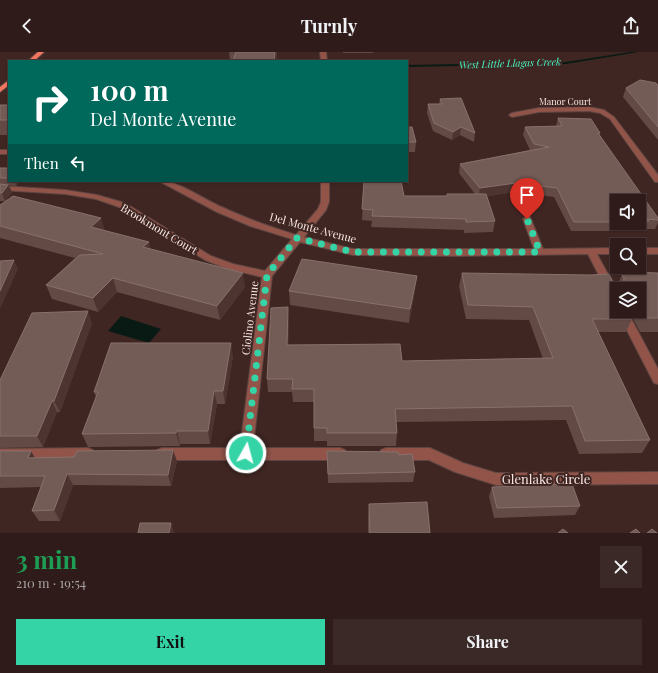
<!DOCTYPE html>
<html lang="en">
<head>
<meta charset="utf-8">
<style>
	:root { --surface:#2f1c1a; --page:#3b2927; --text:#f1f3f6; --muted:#a7a1a2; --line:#4a3a39; --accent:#35d4a7 }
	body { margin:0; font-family:"Playfair Display",serif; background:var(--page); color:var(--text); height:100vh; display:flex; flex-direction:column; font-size:15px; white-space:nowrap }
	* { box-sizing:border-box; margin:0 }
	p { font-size:13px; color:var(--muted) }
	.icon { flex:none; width:22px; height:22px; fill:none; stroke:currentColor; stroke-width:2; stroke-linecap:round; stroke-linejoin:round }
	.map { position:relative; height:481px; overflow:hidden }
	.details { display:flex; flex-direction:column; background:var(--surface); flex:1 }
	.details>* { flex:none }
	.guide { position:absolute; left:8px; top:8px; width:400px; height:122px; border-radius:0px; box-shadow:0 1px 3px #0004,0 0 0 1px var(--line); background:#00695c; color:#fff; overflow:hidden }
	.buttons { position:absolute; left:610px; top:142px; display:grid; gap:8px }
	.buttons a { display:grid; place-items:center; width:36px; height:36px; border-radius:0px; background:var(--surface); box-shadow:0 1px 3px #0004,0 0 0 1px var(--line); font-size:20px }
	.pin { position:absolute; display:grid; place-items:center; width:34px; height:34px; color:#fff; margin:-41px -17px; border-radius:50% 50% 50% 0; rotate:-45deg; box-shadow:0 0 4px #0007 }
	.pin .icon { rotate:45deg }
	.me { position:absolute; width:44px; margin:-22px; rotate:7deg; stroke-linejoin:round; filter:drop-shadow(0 0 3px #0008) }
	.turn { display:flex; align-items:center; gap:14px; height:84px; padding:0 16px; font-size:18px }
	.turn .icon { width:52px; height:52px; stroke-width:2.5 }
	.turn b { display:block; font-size:28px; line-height:34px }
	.then { display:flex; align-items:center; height:38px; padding:0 16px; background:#0003; gap:8px; font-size:15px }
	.round { display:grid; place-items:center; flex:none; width:42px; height:42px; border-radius:0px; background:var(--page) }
	.summary { display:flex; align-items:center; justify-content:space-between; height:68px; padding:0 16px }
	h1 { font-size:24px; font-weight:700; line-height:30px; color:#1e9e55 }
	.cta { display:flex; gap:8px; margin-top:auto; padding:8px 16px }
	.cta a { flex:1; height:46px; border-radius:0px; background:var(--accent); color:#111; font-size:16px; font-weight:700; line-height:46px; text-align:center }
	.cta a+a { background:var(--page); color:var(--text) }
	header { display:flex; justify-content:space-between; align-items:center; height:52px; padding:0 16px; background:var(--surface); font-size:18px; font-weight:700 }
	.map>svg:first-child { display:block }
</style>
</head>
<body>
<header><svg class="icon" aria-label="back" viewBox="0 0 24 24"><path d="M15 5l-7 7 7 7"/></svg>Turnly<svg class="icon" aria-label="share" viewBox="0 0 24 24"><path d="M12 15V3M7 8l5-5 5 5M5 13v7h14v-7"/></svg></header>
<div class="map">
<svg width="658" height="481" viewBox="0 0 658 481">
	<rect width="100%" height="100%" fill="#3f2622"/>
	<!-- water -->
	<polygon fill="#091a14" points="121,264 161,277 149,291 108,279"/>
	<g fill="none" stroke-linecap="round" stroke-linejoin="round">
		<!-- stream -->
		<polygon fill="#091a14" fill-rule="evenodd" points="630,0 639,0 566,12 407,15 407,13 566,10"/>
		<defs>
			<g id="minor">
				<polygon points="320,0 326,0 327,9 321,9"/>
				<polygon points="589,55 604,58 614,65 658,123 658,130 655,130 610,67 600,61 589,59 539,60 512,65 509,63 512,61 539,56"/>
				<rect x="0" y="98" width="9" height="4"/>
				<path d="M159,129C180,129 204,148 224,156C247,167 271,175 296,183L318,157L321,150V129H329V150L326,158L304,185L353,197H534L523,167L527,164L530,165L543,197L617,196V202H597L617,239V252L612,249L588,202L458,204L353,203L300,190L272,224L253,396H340L345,398L346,402L345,406L340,408H162L157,406L156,402L157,398L162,396H240L262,225L228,217L205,208L119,155L96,147L65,142L0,138V134L65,138L97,143L125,151L211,204L233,212L265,219L292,187L250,174L217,160Z"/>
				<rect x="639" y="196" width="19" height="6"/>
				<polygon points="617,259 627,259 658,317 658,332 654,331"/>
				<polygon points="88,396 93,398 94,402 93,406 88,408 0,409 0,397"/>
				<polygon points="386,396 430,396 463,411 496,421 658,420 658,432 496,433 455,420 429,408 386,408 381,406 380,402 381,398"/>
			</g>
			<g id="major">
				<polygon points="38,0 44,0 34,9 28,9"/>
				<polygon points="9,28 9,33 0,40 0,35"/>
			</g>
		</defs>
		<!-- minor casing -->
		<use href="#minor" stroke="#5d4541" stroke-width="2"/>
		<!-- major casing -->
		<use href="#major" stroke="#5d4541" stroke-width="2"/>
		<!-- minor -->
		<use href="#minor" fill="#925449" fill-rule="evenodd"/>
		<!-- major -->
		<use href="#major" fill="#f47560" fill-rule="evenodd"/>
	</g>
	<!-- wall -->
	<g fill="#634a45" fill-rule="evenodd">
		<polygon points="229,0 277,0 276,9 230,8"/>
		<rect x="343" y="0" width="30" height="1"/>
		<polygon points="658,34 658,88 623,45 626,36"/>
		<polygon points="440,47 475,81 474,90 460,83 452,88 433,79 427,61 428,52 439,52"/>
		<rect x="0" y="53" width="9" height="30"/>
		<path d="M558,66L600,81L599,83L658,166V171L655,177H646L645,179H571L554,145L514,140L487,144L495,169L493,180L464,181V178L371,175L372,169L362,168L364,130H353V129H401L404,144H446L447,142H475L459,121L460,112L530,98L523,83L525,75L556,74ZM617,149H639V171H617Z"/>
		<polygon points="407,75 416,90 415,100 407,100"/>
		<polygon points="0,116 9,116 9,129 20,129 16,134 9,133 12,140 5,149 0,149"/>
		<polygon points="0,153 149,190 150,197 245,235 220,268 117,240 98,260 52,247 46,233 75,206 0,186"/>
		<polygon points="627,220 658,221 658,280 640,280 629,259 639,259 639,237 618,237 617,235 622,222 627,222"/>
		<polygon points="462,221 617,259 632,267 626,280 598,280 650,388 642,401 579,402 566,368 396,370 397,381 396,394 327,394 327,389 314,389 314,350 293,350 292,340 268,340 267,327 289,269 288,293 402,309 543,307 529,268 466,267 459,234"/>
		<polygon points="415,238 409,271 290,253 289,239"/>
		<polygon points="92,271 60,360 57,360 43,395 0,396 0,328"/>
		<polygon points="233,304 225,352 217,352 210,392 180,392 180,394 88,395 82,382 96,345 94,340"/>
		<polygon points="0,399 31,399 35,406 177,409 171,434 73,433 60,469 39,469 32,459 41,435 0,436"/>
		<polygon points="327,399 399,403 415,420 413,430 328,431"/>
		<polygon points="492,435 580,454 575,463 494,466 489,444"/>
		<polygon points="369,452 430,481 368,481 368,465"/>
	</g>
	<!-- shaded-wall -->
	<g fill="#4e3430">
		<polygon points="275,0 277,0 276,9 274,9"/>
		<polygon points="461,75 460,83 452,88 453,80"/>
		<polygon points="15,129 20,129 16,134"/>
		<polygon points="516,131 514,140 478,146 480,136"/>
		<polygon points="8,133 12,140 5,149 2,141"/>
		<polygon points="101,166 105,179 91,175"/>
		<polygon points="149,190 152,203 143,195"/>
		<polygon points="14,208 18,217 0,257 0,239"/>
		<polygon points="243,221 245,235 220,268 217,254"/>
		<polygon points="417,224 415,238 409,271 410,257"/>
		<polygon points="113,226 117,240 98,260 93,246"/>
		<polygon points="288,255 289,269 288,307 287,293"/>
		<polygon points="88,259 92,271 60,360 54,349"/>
		<polygon points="231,291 233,304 225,352 223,339"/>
		<polygon points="214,339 217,352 210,392 208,379"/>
		<polygon points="52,349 57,360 43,395 37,384"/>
		<polygon points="177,379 180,392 180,394 176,381"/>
		<polygon points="173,398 177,409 171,434 168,423"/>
		<polygon points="31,399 37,410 28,406"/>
		<polygon points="67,422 73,433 60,469 54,458"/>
		<polygon points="171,471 174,480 174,481 169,481"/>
	</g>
	<!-- building -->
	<g fill="#735b56" stroke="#88716c">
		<polygon points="236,0 275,0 274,9 233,9"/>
		<polygon points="640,28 656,31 658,34 658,75 626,36"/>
		<polygon points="461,46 475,81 461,75 453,80 434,71 428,52 442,52 440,47"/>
		<rect x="0" y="53" width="9" height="15"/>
		<polygon points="558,66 591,67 600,81 598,81 658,166 658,168 647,167 649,169 639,170 639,149 617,149 617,170 574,170 557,136 516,131 480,136 460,112 549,95 534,92 525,75 562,74"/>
		<polygon points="407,75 412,75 416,90 407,90"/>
		<rect x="0" y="116" width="9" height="10"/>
		<polygon points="364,129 401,129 404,144 447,144 447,142 486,142 495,169 466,170 466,167 372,164 373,158 362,157"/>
		<polygon points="0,132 8,133 2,141 0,141"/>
		<polygon points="13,144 101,166 91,175 149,190 143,195 243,221 217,254 113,226 93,246 46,233 80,203 103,202 0,174 0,153"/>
		<polygon points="302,207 417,224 410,257 289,239"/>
		<polygon points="14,208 0,239 0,209"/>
		<polygon points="627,220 658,221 658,266 646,266 639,254 639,237 623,237 624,226 622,222 628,222"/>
		<polygon points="462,221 590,223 609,222 616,236 617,237 617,259 628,259 632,267 592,267 650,388 585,389 572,354 395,357 397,381 327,381 327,376 314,376 314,337 292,337 293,327 267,327 271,256 288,255 287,293 400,292 402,309 553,306 533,255 468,253"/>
		<polygon points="88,259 54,349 52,349 37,384 0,384 0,328 32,261"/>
		<polygon points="111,291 231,291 223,339 214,339 208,379 177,379 176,381 82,382 98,340 94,340"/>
		<polygon points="173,398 168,423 67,422 54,458 32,459 45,424 0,424 0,399 31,399 28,406 74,405 77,399"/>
		<polygon points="327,399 398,400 399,403 412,402 415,420 328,422"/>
		<polygon points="572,432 580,454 497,456 492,435"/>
		<polygon points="427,450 430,481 370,481 369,452"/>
		<polygon points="140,471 171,471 169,481 138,481"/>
		<polygon points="563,477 568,481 558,481"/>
		<polygon points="636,477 640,481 630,481"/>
		<polygon points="652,477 657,481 647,481"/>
	</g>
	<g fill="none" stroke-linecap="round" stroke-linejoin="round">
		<!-- route -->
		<polyline stroke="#35d4a7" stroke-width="7" stroke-dasharray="0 12.6" points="246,401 267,223 297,186 353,200 540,200 527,167"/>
	</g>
	<g text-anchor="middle" stroke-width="4" stroke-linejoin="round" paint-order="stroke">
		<!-- far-street labels -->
		<g font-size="9" fill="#f8e7e3" stroke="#3f2622">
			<text x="565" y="53">Manor Court</text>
		</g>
		<!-- far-water labels -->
		<g font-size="10" font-style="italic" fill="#48f9c6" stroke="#3f2622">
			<text transform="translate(510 11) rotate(-2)" y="4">West Little Llagas Creek</text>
		</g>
		<!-- street labels -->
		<g font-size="11" fill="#f8e7e3" stroke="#3f2622">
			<text transform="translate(313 176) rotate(15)" y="4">Del Monte Avenue</text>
			<text transform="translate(159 177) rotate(31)" y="4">Brookmont Court</text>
			<text transform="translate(250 266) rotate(-83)" y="4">Ciolino Avenue</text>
		</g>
		<!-- near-street labels -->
		<g font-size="13" fill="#f8e7e3" stroke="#3f2622">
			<text x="546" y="432">Glenlake Circle</text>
		</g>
	</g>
</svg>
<div class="buttons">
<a><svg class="icon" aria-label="sound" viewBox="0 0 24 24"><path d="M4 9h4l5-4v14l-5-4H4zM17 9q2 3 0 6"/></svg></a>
<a><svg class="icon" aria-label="search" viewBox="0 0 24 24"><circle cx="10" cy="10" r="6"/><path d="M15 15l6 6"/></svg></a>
<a><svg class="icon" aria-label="layers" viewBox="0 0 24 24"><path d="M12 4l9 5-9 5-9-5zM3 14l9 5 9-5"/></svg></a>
</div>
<div class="pin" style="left:527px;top:167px;background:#d93025"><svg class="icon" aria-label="arrive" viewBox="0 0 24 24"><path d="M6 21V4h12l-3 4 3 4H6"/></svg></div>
<svg class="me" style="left:246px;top:401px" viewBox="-20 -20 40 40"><circle r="17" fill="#35d4a7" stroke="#fff" stroke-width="3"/><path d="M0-11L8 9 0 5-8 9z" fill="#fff"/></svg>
<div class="guide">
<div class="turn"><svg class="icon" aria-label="right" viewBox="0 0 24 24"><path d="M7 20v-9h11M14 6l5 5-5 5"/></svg><div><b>100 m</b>Del Monte Avenue</div></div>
<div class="then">Then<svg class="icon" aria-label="left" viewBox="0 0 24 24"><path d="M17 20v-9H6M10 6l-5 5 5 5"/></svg></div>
</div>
</div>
<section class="details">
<div class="summary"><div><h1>3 min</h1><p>210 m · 19:54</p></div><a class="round"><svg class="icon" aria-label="close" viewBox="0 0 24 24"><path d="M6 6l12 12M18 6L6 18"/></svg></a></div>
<div class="cta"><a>Exit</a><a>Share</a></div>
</section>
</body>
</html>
